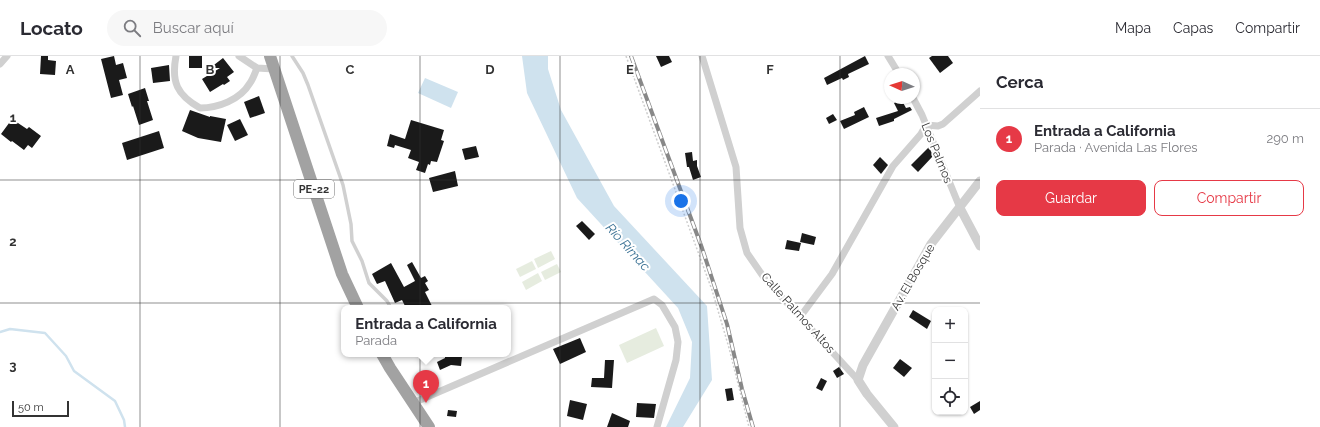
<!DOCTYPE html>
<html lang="es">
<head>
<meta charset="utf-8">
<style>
	body { margin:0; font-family:Raleway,sans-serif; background:#f7f7f7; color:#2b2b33 }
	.controls { position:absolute; right:12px; bottom:12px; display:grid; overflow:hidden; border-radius:8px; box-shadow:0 1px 3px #0004 }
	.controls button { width:36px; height:36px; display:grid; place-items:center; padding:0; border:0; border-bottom:1px solid #e1e1e2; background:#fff; color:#2b2b33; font:20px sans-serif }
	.compass { position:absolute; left:884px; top:12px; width:36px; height:36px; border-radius:50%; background:#fff; box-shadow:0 1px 3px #0004; rotate:273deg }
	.scale { position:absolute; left:12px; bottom:10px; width:57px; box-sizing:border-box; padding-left:4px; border:2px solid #333; border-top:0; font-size:11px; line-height:14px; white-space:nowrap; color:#333; -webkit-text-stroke:3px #fff; paint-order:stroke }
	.you { position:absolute; left:681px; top:145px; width:14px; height:14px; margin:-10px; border:3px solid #fff; border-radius:50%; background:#1a73e8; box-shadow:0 0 0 6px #1a73e833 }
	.badge { display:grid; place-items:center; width:26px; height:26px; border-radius:50%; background:#e63946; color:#fff; font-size:13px; font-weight:700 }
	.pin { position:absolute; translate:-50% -33px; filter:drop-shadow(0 1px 2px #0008) }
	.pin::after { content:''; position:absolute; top:21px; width:14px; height:12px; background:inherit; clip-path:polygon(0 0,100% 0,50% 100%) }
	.popup { position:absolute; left:341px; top:249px; width:170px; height:52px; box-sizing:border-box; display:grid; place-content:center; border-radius:8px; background:#fff; filter:drop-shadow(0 1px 3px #0005); font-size:13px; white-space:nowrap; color:#7c7c81 }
	.popup b { font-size:15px; color:#2b2b33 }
	.popup::after { content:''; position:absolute; left:50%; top:100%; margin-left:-8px; border:8px solid transparent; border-top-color:#fff }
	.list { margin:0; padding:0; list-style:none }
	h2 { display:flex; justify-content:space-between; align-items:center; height:52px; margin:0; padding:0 16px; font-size:17px }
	h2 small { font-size:13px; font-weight:400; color:#7c7c81 }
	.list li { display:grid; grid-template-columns:26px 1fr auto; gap:12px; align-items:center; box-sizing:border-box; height:60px; padding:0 16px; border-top:1px solid #e1e1e2 }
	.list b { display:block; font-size:15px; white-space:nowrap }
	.list p { margin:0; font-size:13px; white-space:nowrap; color:#7c7c81 }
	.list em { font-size:13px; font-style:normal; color:#7c7c81 }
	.actions { display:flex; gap:8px; padding:12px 16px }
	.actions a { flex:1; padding:9px 0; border:1px solid #e63946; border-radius:8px; text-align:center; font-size:14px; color:#e63946 }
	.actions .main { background:#e63946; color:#fff }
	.icon { flex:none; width:22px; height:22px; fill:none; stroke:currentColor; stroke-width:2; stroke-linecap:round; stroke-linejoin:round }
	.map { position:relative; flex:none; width:980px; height:371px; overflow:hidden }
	header { display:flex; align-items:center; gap:24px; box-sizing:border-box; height:56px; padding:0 20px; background:#fff; border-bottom:1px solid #e1e1e2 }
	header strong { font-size:19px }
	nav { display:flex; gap:22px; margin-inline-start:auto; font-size:14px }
	.search { width:280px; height:36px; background:#f7f7f7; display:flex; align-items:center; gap:10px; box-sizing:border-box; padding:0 14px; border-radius:22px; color:#7c7c81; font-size:15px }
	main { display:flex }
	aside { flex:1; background:#fff }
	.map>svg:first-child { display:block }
	.green { fill:#e6ecdf }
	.water { fill:#cfe2ee }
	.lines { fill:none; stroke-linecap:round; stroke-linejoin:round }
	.stream { stroke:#cfe2ee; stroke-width:2.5 }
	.building { fill:#1a1a1a }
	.path { stroke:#cdcdcd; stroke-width:1.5; stroke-dasharray:2 2; stroke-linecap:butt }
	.service { stroke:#d0d0d0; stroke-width:3.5 }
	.minor { stroke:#d0d0d0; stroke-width:7 }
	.tertiary { stroke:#d0d0d0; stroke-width:9 }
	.trunk { stroke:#a2a2a2; stroke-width:12 }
	.rail-casing { stroke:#888; stroke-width:4 }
	.rail { stroke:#fff; stroke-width:2.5; stroke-dasharray:8; stroke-linecap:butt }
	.grid { fill:none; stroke:#333; stroke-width:1; stroke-opacity:0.55 }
	.labels { text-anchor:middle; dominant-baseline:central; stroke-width:4; stroke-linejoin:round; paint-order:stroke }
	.shield { fill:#fff; stroke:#707070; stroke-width:1 }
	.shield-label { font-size:11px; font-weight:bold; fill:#333 }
	.street-label { font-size:12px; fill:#333; stroke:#fff }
	.water-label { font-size:13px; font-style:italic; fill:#3f7597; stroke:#fff }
	.grid-label { font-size:13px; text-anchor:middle; font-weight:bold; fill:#333; stroke:#fff; stroke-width:4; stroke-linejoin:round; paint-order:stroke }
</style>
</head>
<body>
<header>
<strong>Locato</strong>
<div class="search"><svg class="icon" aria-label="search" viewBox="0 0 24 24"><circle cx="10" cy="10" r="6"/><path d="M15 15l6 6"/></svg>Buscar aquí</div>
<nav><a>Mapa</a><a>Capas</a><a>Compartir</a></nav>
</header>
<main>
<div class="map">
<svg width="980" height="371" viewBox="0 0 980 371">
	<rect width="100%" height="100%" fill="#fff"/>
	<g class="green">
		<polygon points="551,195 555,203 538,212 534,203"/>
		<polygon points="532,205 536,213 520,221 516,213"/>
		<polygon points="557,208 561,216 545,224 541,216"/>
		<polygon points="538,217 542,225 526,234 522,226"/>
		<polygon points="656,272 664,290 627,307 619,289"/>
	</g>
	<g class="water">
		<polygon points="522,0 548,0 548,13 561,54 614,150 707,250 712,324 683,371 666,371 690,322 692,286 678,252 577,142 527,37"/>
		<polygon points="425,22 458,36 451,52 418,37"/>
	</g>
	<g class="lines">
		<polyline class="stream" points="0,276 10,273 45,277 66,300 74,315 115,345 124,364 125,371"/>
	</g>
	<g class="building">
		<polygon points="41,0 48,0 48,4 56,5 55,19 40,18"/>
		<polygon points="114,0 116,9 123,7 127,22 119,24 123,39 111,42 101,3"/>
		<rect x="189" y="0" width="13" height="12"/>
		<polygon points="656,0 669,0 672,6 661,11"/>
		<polygon points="865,0 869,8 848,18 849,21 843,24 842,22 827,29 824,22"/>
		<polygon points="932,0 948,0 953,7 940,17 929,2"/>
		<polygon points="223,2 234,16 227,21 230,25 224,29 223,28 210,36 202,23 220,12 210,12"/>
		<polygon points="169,9 170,25 153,27 151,12"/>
		<polygon points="145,32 149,45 147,45 153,64 139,69 133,50 132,51 128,38"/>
		<polygon points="259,40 265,57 250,62 244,46"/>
		<polygon points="901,43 906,52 910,51 912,54 894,63 894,65 879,70 876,62 898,55 894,47"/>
		<polygon points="864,51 869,61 844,73 840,65 855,59 854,56"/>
		<polygon points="190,54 210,61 210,60 226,63 221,86 198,82 182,75"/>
		<polygon points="833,58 837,64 829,68 826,62"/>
		<polygon points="12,63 27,73 29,71 41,80 32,92 28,89 24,94 12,85 11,86 1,78"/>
		<polygon points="240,63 248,79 235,85 227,69"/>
		<polygon points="411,64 444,74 441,84 444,85 437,106 431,105 430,109 428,108 425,117 416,114 419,106 408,102 411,94 395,89 394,92 387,90 390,78 405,83"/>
		<polygon points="159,75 164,92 127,104 122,87"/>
		<polygon points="476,90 479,101 465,104 462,93"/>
		<polygon points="929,91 933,100 918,116 911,109"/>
		<polygon points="692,96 693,105 697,104 697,110 701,121 693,124 689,111 687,111 685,97"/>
		<polygon points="880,101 888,109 881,118 873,109"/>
		<polygon points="455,115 458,130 433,136 429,122"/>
		<polygon points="582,165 595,178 589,184 576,170"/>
		<polygon points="802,177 816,181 814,189 800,186"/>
		<polygon points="787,184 801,187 799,195 785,193"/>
		<polygon points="412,206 421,222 425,220 428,225 425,227 429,234 425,236 433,252 406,252 402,244 395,247 385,225 377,228 372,218 391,207 404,231 415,225 407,209"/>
		<polygon points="913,254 931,265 927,273 909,261"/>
		<polygon points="580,282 586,296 560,308 553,293"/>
		<polygon points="445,300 462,301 461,310 451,309 440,314 437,306 445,302"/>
		<polygon points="900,303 912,312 904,321 893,312"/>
		<polygon points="605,304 614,304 612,332 591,331 592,322 604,322"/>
		<polygon points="839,311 844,318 837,322 833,315"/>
		<polygon points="821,322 827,325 822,335 816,332"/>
		<polygon points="732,332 734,344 727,345 725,333"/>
		<polygon points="570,344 587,348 583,364 567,360"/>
		<polygon points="980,345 980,354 974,358 970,351"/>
		<polygon points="637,347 656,348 654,362 636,361"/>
		<polygon points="448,354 457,355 456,361 447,360"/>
		<polygon points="612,357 630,365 628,371 607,371"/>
	</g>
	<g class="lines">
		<polyline class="path" points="626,0 712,234 729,292 749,371"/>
		<polyline class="service" points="292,0 303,17 308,29 343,129 351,168 352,185 362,205 369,227 387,245 391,252"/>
		<g class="minor">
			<path d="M176 0C171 26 177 39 200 52 218 52 240 44 250 27 253 23 255 17 257 12"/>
			<polyline points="239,0 257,12 274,13"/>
			<polyline points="702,0 736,111 740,172 747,197 765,223 858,324"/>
			<polyline points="888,0 899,18"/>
			<polyline points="0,8 7,0"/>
			<polyline points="913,42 922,59 960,152"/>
			<polyline points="800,261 832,218 893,110 921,78 926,69 938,70 943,68 980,35"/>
			<polyline points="413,347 654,243 662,249 675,271 678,286 676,304 657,371"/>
		</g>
		<g class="tertiary">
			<polyline points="960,152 980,190"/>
			<polyline points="894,371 867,338 858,324 863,309 931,188 980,125"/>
		</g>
		<g class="trunk">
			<polyline points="270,0 342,218 358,252"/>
			<polyline points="382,298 390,312 429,371"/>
		</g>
		<defs>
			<polyline id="rail" points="631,0 702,192 727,268 742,333 753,371"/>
		</defs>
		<use href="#rail" class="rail-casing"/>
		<use href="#rail" class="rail"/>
	</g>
	<path class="grid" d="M140 0V371M280 0V371M420 0V371M560 0V371M700 0V371M840 0V371M0 124H980M0 247H980"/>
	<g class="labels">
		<rect class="shield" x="294" y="124" width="40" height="18" rx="3"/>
		<g class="shield-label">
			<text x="314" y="133">PE-22</text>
		</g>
		<g class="street-label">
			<text transform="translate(937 97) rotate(68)">Los Palmos</text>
			<text transform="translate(913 221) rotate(-60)">Av. El Bosque</text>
			<text transform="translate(798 257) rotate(48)">Calle Palmos Altos</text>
		</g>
		<g class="water-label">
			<text transform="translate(628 191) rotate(48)">Río Rímac</text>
		</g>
	</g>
	<g class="grid-label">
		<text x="70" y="18">A</text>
		<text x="210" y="18">B</text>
		<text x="350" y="18">C</text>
		<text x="490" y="18">D</text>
		<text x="630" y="18">E</text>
		<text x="770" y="18">F</text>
		<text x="13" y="66">1</text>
		<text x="13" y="190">2</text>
		<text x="13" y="314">3</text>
	</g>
</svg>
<div class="controls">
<button>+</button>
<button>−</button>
<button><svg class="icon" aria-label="locate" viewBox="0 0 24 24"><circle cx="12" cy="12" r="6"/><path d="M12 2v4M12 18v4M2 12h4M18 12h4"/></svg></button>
</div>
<svg class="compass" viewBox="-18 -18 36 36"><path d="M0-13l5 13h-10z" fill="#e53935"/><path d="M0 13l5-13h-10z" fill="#7c7c81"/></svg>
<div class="scale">50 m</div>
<div class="you"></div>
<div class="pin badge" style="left:426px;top:347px">1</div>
<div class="popup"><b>Entrada a California</b>Parada</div>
</div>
<aside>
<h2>Cerca<small></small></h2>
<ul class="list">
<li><span class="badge">1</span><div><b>Entrada a California</b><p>Parada · Avenida Las Flores</p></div><em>290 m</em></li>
</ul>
<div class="actions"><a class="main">Guardar</a><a>Compartir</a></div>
</aside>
</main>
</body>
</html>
